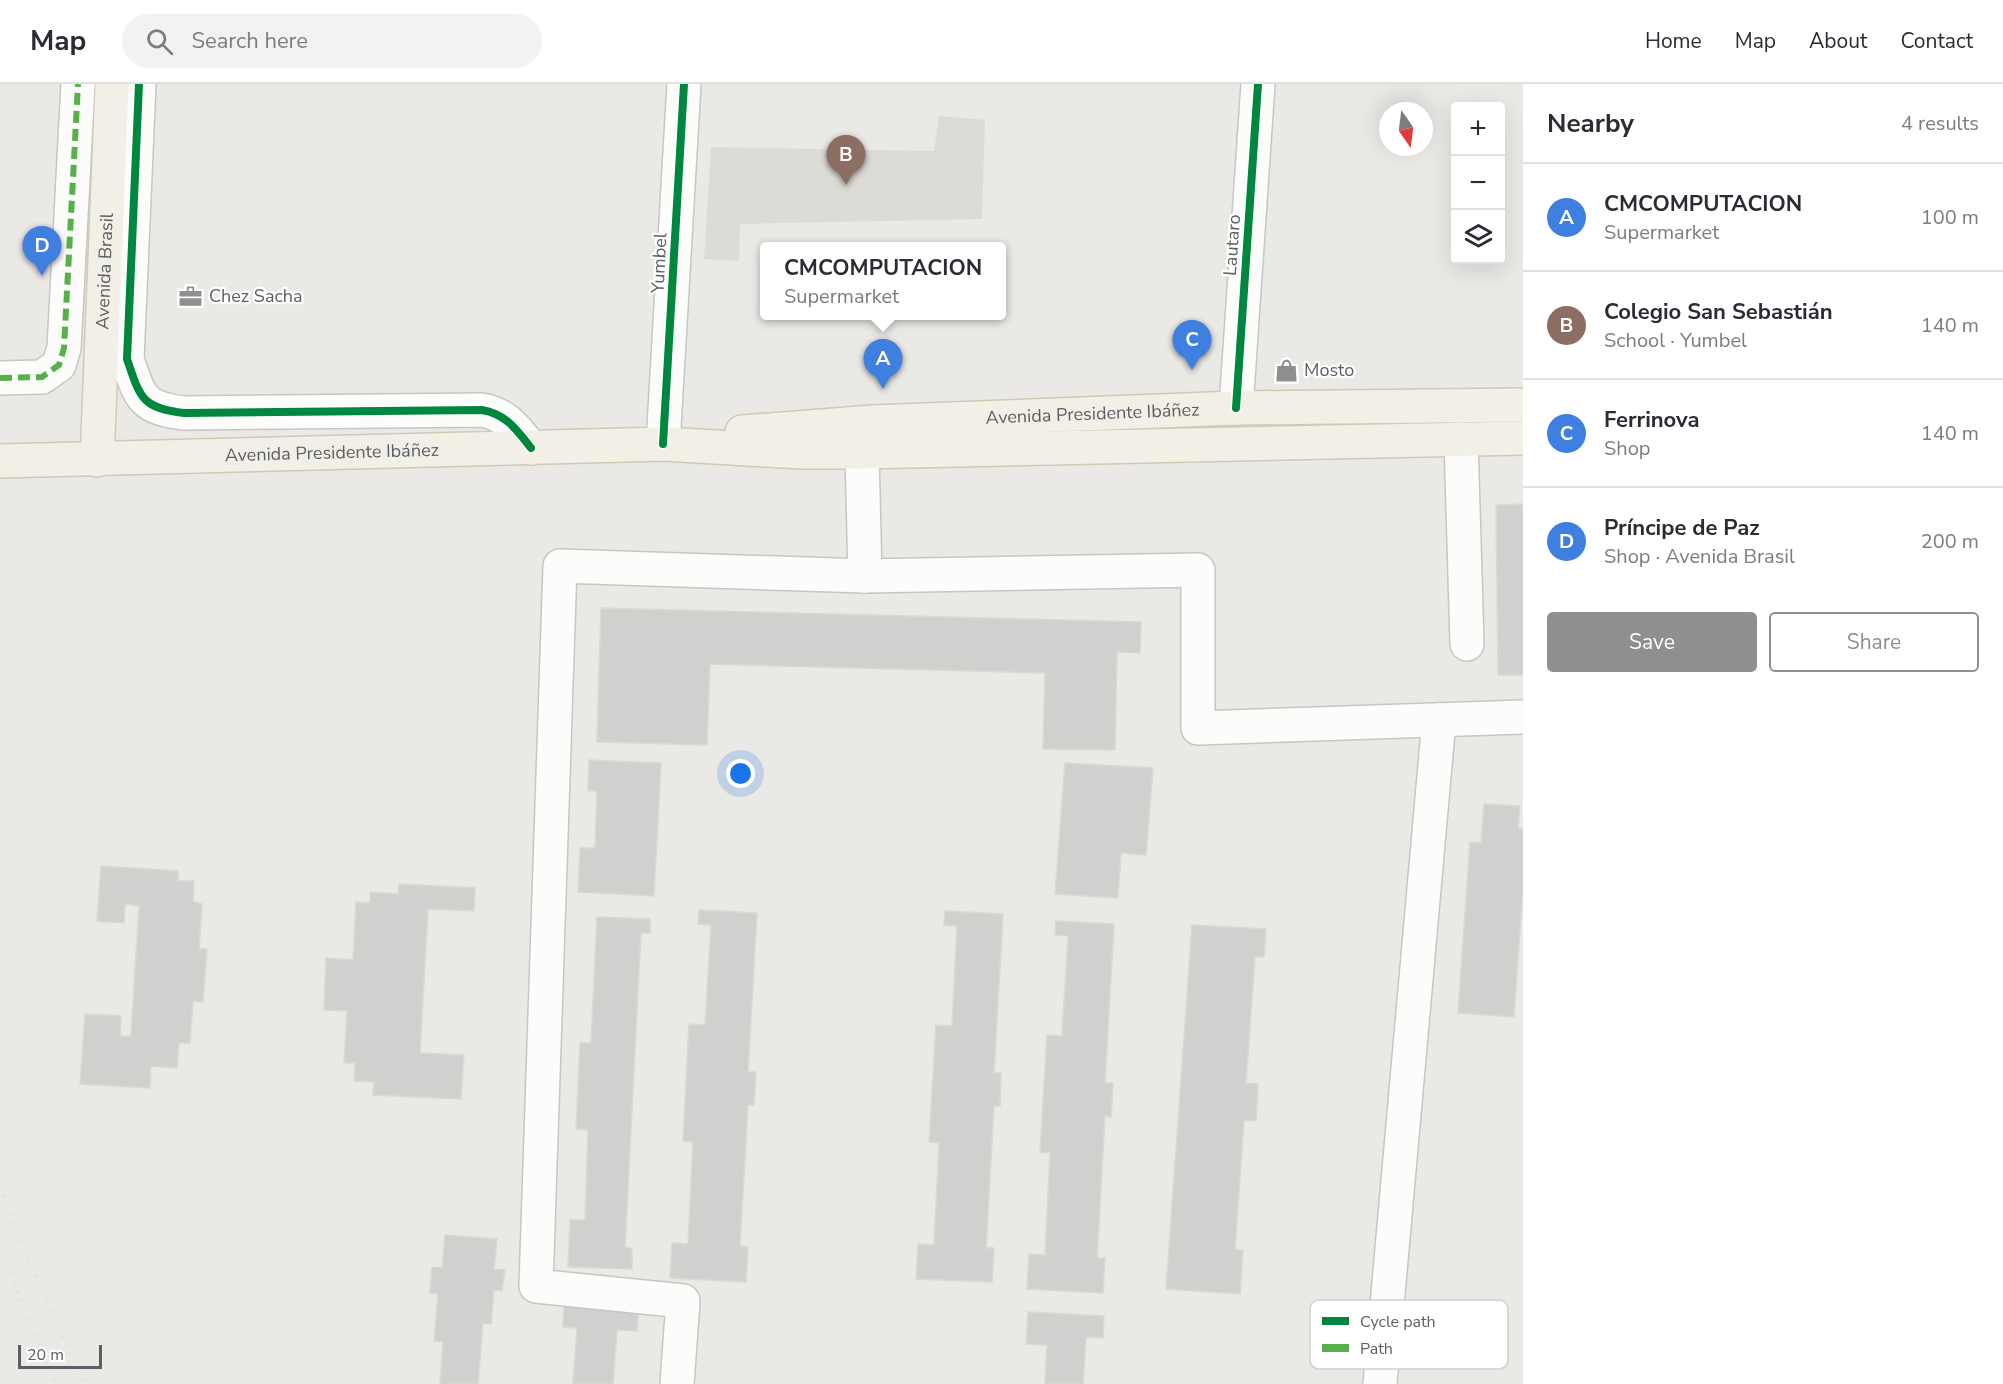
<!DOCTYPE html>
<html lang="en">
<head>
<meta charset="utf-8">
<style>
	body { margin:0; font-family:"Nunito Sans",sans-serif; background:#f2f2f3; color:#2b2b33 }
	.controls { position:absolute; right:18px; top:18px; display:grid; overflow:hidden; border-radius:6px; box-shadow:0 6px 24px #0002 }
	.controls button { width:54px; height:54px; display:grid; place-items:center; padding:0; border:0; border-bottom:2px solid #e1e1e2; background:#fff; color:#2b2b33; font:30px sans-serif }
	.compass { position:absolute; left:1379px; top:18px; width:54px; height:54px; border-radius:50%; background:#fff; box-shadow:0 6px 24px #0002; rotate:166deg }
	.scale { position:absolute; left:18px; bottom:15px; width:84px; box-sizing:border-box; padding-left:6px; border:3px solid #5b5e62; border-top:0; font-size:16px; line-height:21px; white-space:nowrap; color:#5b5e62; -webkit-text-stroke:4px #fff; paint-order:stroke }
	.you { position:absolute; left:741px; top:690px; width:21px; height:21px; margin:-15px; border:4px solid #fff; border-radius:50%; background:#1a73e8; box-shadow:0 0 0 9px #1a73e833 }
	.badge { display:grid; place-items:center; width:39px; height:39px; border-radius:50%; background:#8d8f90; color:#fff; font-size:20px; font-weight:700 }
	.pin { position:absolute; translate:-50% -50px; filter:drop-shadow(0 2px 3px #0008) }
	.pin::after { content:''; position:absolute; top:32px; width:21px; height:18px; background:inherit; clip-path:polygon(0 0,100% 0,50% 100%) }
	.popup { position:absolute; left:760px; top:158px; width:246px; height:78px; box-sizing:border-box; display:grid; place-content:center; border-radius:6px; background:#fff; filter:drop-shadow(0 2px 4px #0005); font-size:20px; white-space:nowrap; color:#7c7c81 }
	.popup b { font-size:22px; color:#2b2b33 }
	.popup::after { content:''; position:absolute; left:50%; top:100%; margin-left:-12px; border:12px solid transparent; border-top-color:#fff }
	.list { margin:0; padding:0; list-style:none }
	h2 { display:flex; justify-content:space-between; align-items:center; height:78px; margin:0; padding:0 24px; font-size:26px }
	h2 small { font-size:20px; font-weight:400; color:#7c7c81 }
	.list li { display:grid; grid-template-columns:39px 1fr auto; gap:18px; align-items:center; box-sizing:border-box; height:108px; padding:0 24px; border-top:2px solid #e1e1e2 }
	.list b { display:block; font-size:22px; white-space:nowrap }
	.list p { margin:0; font-size:20px; white-space:nowrap; color:#7c7c81 }
	.list em { font-size:20px; font-style:normal; color:#7c7c81 }
	.actions { display:flex; gap:12px; padding:18px 24px }
	.actions a { flex:1; padding:14px 0; border:2px solid #8d8f90; border-radius:6px; text-align:center; font-size:21px; color:#8d8f90 }
	.actions .main { background:#8d8f90; color:#fff }
	.icon { flex:none; width:33px; height:33px; fill:none; stroke:currentColor; stroke-width:2; stroke-linecap:round; stroke-linejoin:round }
	.map { position:relative; flex:none; width:1523px; height:1300px; overflow:hidden }
	header { display:flex; align-items:center; gap:36px; box-sizing:border-box; height:84px; padding:0 30px; background:#fff; border-bottom:2px solid #e1e1e2 }
	header strong { font-size:28px }
	nav { display:flex; gap:33px; margin-inline-start:auto; font-size:21px }
	.search { width:420px; height:54px; background:#f2f2f3; display:flex; align-items:center; gap:15px; box-sizing:border-box; padding:0 21px; border-radius:33px; color:#7c7c81; font-size:22px }
	main { display:flex }
	aside { flex:1; background:#fff }
	.map>svg:first-child { display:block }
	.education { fill:#dddbd5 }
	.building { fill:#d1d0ce; stroke:#dad8d4; stroke-width:1.5 }
	.lines { fill:none; stroke-linecap:round; stroke-linejoin:round }
	.minor-casing { stroke:#c6c6c6; stroke-width:36 }
	.major-casing { stroke:#d1c9b4; stroke-width:36 }
	.minor { stroke:#fcfcfb; stroke-width:33 }
	.major { stroke:#f2efe7; stroke-width:33 }
	.rail { stroke:#e2e1e1; stroke-width:4.5; stroke-dasharray:1.5 8; stroke-linecap:butt }
	.quiet { stroke:#58b04a; stroke-width:6; stroke-dasharray:12 6; stroke-linecap:butt }
	.cycleway-casing { stroke:#fff; stroke-width:11 }
	.cycleway { stroke:#00873e; stroke-width:8 }
	.labels { text-anchor:middle; dominant-baseline:central; stroke-width:4.5; stroke-linejoin:round; paint-order:stroke }
	.street-label { font-size:18px; fill:#5b5e62; stroke:#fff }
	.poi-label { font-size:18px; fill:#5b5e62; stroke:#fff; text-anchor:start }
	.key { fill:#fff; stroke:#cecfd0; stroke-width:1.5 }
	.key-label { font-size:16px; fill:#5b5e62 }
</style>
</head>
<body>
<header>
<strong>Map</strong>
<div class="search"><svg class="icon" aria-label="search" viewBox="0 0 24 24"><circle cx="10" cy="10" r="6"/><path d="M15 15l6 6"/></svg>Search here</div>
<nav><a>Home</a><a>Map</a><a>About</a><a>Contact</a></nav>
</header>
<main>
<div class="map">
<svg width="1523" height="1300" viewBox="0 0 1523 1300">
	<rect width="100%" height="100%" fill="#eae9e5"/>
	<polygon class="education" points="939,32 985,36 982,135 740,140 739,177 704,175 711,63 934,67"/>
	<g class="building">
		<polygon points="1523,420 1523,591 1498,591 1496,421"/>
		<polygon points="601,524 1141,538 1140,569 1117,568 1115,666 1043,665 1045,589 710,580 707,661 597,658"/>
		<polygon points="589,676 661,679 654,812 578,808 580,764 595,764 597,707 588,707"/>
		<polygon points="1065,679 1153,684 1146,771 1121,769 1118,814 1055,810"/>
		<polygon points="1484,720 1520,722 1518,744 1523,745 1523,803 1514,933 1458,929 1470,758 1481,759"/>
		<polygon points="101,782 178,787 178,797 194,797 193,817 202,820 199,865 207,865 203,918 193,917 190,959 179,959 177,984 151,982 150,1004 80,1000 85,930 121,932 120,952 131,952 139,822 125,820 124,839 97,837"/>
		<polygon points="399,800 475,804 474,827 428,825 420,969 464,971 461,1015 373,1011 374,998 354,997 355,979 344,979 347,927 324,926 326,874 353,876 356,818 370,819 370,808 398,810"/>
		<polygon points="699,826 757,829 748,988 756,988 754,1021 748,1021 740,1162 748,1163 746,1198 670,1194 672,1159 688,1160 693,1058 683,1057 689,940 705,941 711,841 698,840"/>
		<polygon points="945,827 1003,830 994,989 1001,989 1000,1022 994,1022 986,1164 994,1164 992,1198 916,1195 918,1160 934,1161 939,1059 929,1058 936,941 952,942 957,842 944,841"/>
		<polygon points="597,833 650,835 650,849 641,849 625,1163 632,1165 632,1185 568,1183 570,1136 585,1136 588,1046 576,1045 580,959 591,959"/>
		<polygon points="1056,837 1114,840 1105,999 1113,999 1111,1033 1105,1032 1097,1174 1105,1174 1103,1209 1027,1205 1029,1170 1045,1171 1050,1069 1040,1068 1047,951 1062,952 1068,852 1055,851"/>
		<polygon points="1192,841 1266,845 1264,873 1255,873 1246,999 1258,1000 1256,1037 1244,1036 1235,1166 1243,1166 1240,1210 1166,1205"/>
		<polygon points="445,1151 497,1155 494,1185 505,1186 502,1207 494,1206 491,1240 483,1239 478,1300 440,1300 443,1258 434,1257 438,1210 430,1209 432,1183 442,1184"/>
		<polygon points="564,1219 639,1224 637,1247 617,1246 613,1300 573,1300 577,1244 563,1243"/>
		<polygon points="1028,1228 1104,1232 1103,1254 1086,1253 1083,1300 1045,1300 1047,1261 1026,1260"/>
	</g>
	<g class="lines">
		<defs>
			<g id="minor">
				<path d="M139 0 127 275C140 313 141 324 184 329L482 326C506 330 517 346 531 364"/>
				<polyline points="0,294 42,293 59,281 64,264 78,0"/>
				<polyline points="1236,324 1258,0"/>
				<polyline points="1461,355 1467,560"/>
				<polyline points="663,360 684,0"/>
				<polyline points="862,368 865,492 1198,486 1198,644 1523,633"/>
				<polyline points="677,1300 683,1217 536,1202 560,482 865,492"/>
				<polyline points="1380,1300 1439,636"/>
			</g>
			<g id="major">
				<path id="s1" d="M742 348 873 338 1236 324 1523 321"/>
				<path id="s2" d="M97 376 112 0"/>
				<path id="s3" d="M0 377 663 360 801 368H862L1523 354"/>
			</g>
		</defs>
		<use href="#minor" class="minor-casing"/>
		<use href="#major" class="major-casing"/>
		<use href="#minor" class="minor"/>
		<use href="#major" class="major"/>
		<g class="rail">
			<polyline points="0,1103 33,1186 84,1300"/>
			<polyline points="0,1163 56,1300"/>
		</g>
		<polyline class="quiet" points="0,294 42,293 59,281 64,264 78,0"/>
		<defs>
			<g id="cycleway">
				<path d="M139 0 127 275C140 313 141 324 184 329L482 326C506 330 517 346 531 364"/>
				<polyline points="1236,324 1258,0"/>
				<polyline points="663,360 684,0"/>
			</g>
		</defs>
		<use href="#cycleway" class="cycleway-casing"/>
		<use href="#cycleway" class="cycleway"/>
	</g>
	<defs>
		<symbol id="office-bare" viewBox="-9 -9 18 18"><path d="M-6-3h4V-5.5h4V-3h4V5H-6ZM-1-4.5V-3h2v-1.5ZM-6 0V1H6V0Z" fill="#8d8f90" stroke="#fff" stroke-width="2.5" paint-order="stroke"/></symbol>
		<symbol id="shop-bare" viewBox="-9 -9 18 18"><path d="M-5-2.5h2.3a2.7 3.5 0 0 1 5.4 0H5L5.5 6h-11ZM-1.5-2.5h3a1.5 2.3 0 0 0-3 0Z" fill="#8d8f90" stroke="#fff" stroke-width="2.5" paint-order="stroke"/></symbol>
	</defs>
	<g fill-rule="evenodd">
		<use href="#office-bare" x="174" y="196" width="33" height="33"/>
		<use href="#shop-bare" x="1270" y="270" width="33" height="33"/>
	</g>
	<g class="labels">
		<g class="street-label">
			<text transform="translate(1232 161) rotate(-86)">Lautaro</text>
			<text transform="translate(659 179) rotate(-87)">Yumbel</text>
			<text stroke="none"><textPath href="#s2" startOffset="189">Avenida Brasil</textPath></text>
			<text stroke="none"><textPath href="#s1" startOffset="351">Avenida Presidente Ibáñez</textPath></text>
			<text stroke="none"><textPath href="#s3" startOffset="332">Avenida Presidente Ibáñez</textPath></text>
		</g>
		<g class="poi-label">
			<text x="209" y="212">Chez Sacha</text>
			<text x="1304" y="286">Mosto</text>
		</g>
	</g>
	<rect x="1310" y="1216" width="198" height="69" rx="9" class="key"/>
	<rect x="1322" y="1233" width="27" height="8" fill="#00873e"/>
	<rect x="1322" y="1260" width="27" height="8" fill="#58b04a"/>
	<g class="key-label">
		<text x="1360" y="1243">Cycle path</text>
		<text x="1360" y="1270">Path</text>
	</g>
</svg>
<div class="controls">
<button>+</button>
<button>−</button>
<button><svg class="icon" aria-label="layers" viewBox="0 0 24 24"><path d="M12 4l9 5-9 5-9-5zM3 14l9 5 9-5"/></svg></button>
</div>
<svg class="compass" viewBox="-18 -18 36 36"><path d="M0-13l5 13h-10z" fill="#e53935"/><path d="M0 13l5-13h-10z" fill="#7c7c81"/></svg>
<div class="scale">20 m</div>
<div class="you"></div>
<div class="pin badge" style="left:883px;top:305px;background:#3f7fe0">A</div>
<div class="popup"><b>CMCOMPUTACION</b>Supermarket</div>
<div class="pin badge" style="left:846px;top:101px;background:#8d6e63">B</div>
<div class="pin badge" style="left:1192px;top:286px;background:#3f7fe0">C</div>
<div class="pin badge" style="left:42px;top:192px;background:#3f7fe0">D</div>
</div>
<aside>
<h2>Nearby<small>4 results</small></h2>
<ul class="list">
<li><span class="badge" style="background:#3f7fe0">A</span><div><b>CMCOMPUTACION</b><p>Supermarket</p></div><em>100 m</em></li>
<li><span class="badge" style="background:#8d6e63">B</span><div><b>Colegio San Sebastián</b><p>School · Yumbel</p></div><em>140 m</em></li>
<li><span class="badge" style="background:#3f7fe0">C</span><div><b>Ferrinova</b><p>Shop</p></div><em>140 m</em></li>
<li><span class="badge" style="background:#3f7fe0">D</span><div><b>Príncipe de Paz</b><p>Shop · Avenida Brasil</p></div><em>200 m</em></li>
</ul>
<div class="actions"><a class="main">Save</a><a>Share</a></div>
</aside>
</main>
</body>
</html>
